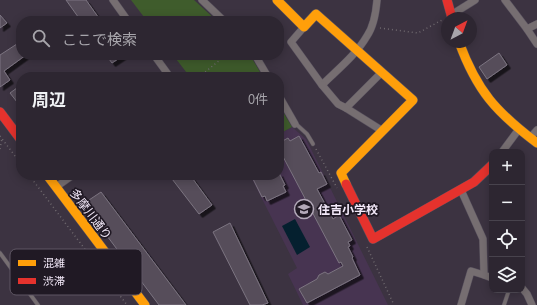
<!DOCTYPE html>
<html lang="ja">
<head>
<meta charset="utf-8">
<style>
	body { margin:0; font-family:"PT Sans","Noto Sans JP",sans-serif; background:#352e39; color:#f1f3f6 }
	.controls { position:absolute; right:12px; bottom:12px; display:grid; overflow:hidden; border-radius:8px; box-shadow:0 2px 10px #0003 }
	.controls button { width:36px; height:36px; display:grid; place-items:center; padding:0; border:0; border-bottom:1px solid #48434d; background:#2d2631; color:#f1f3f6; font:20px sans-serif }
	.compass { position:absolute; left:441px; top:12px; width:36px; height:36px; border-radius:50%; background:#2d2631; box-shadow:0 2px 10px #0003; rotate:41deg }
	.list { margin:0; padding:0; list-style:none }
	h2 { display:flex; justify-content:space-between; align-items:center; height:52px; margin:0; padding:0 16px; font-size:17px }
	h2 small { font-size:13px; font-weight:400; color:#a7a5ab }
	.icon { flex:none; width:22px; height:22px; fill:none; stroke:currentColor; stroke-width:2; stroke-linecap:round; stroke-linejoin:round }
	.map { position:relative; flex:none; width:537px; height:305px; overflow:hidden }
	.search { position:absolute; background:#2d2631; box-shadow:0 2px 10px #0003; left:16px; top:16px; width:268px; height:44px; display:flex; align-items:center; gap:10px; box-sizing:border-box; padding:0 14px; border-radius:16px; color:#a7a5ab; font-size:15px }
	.panel { position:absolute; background:#2d2631; box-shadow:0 2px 10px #0003; left:16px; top:72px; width:268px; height:108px; border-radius:16px }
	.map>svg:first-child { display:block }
	.built { fill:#473451 }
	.green { fill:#3f5c2c }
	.water { fill:#05202f }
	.building { fill:#564e5a; stroke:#7c7481; filter:url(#shadow) }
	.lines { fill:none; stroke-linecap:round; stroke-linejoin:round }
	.lane-casing { stroke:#58515e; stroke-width:4.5 }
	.street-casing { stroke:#58515e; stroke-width:8 }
	.slow-casing { stroke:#58515e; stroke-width:10 }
	.jam-casing { stroke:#58515e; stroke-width:10 }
	.path { stroke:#706a6f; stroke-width:1.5; stroke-dasharray:1 3; stroke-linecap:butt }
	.lane { stroke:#766e71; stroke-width:3.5 }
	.street { stroke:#766e71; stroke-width:7 }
	.slow { stroke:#ff9f0a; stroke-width:9 }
	.jam { stroke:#e5322d; stroke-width:9 }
	.labels { text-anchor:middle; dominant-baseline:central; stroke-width:3.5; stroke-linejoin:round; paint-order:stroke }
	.poi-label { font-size:12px; font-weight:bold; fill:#f3e9f9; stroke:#201924; text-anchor:start }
	.street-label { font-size:12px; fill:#f3e9f9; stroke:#201924 }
	.key { fill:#201924; stroke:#5f5764; stroke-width:1 }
	.key-label { font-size:11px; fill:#f3e9f9 }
</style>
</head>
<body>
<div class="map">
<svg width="537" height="305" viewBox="0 0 537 305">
	<defs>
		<filter id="shadow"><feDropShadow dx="3.5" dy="3.5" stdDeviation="0" flood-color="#0009"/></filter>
	</defs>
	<rect width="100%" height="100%" fill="#3c3341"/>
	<polygon class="built" points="292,127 306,139 388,305 303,305 288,274 297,268 250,175 279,175 279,134"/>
	<g class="green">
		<polygon points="131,0 194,0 217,21 147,21"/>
		<polygon points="173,55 250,55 263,77 190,77"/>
		<polygon points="279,105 292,127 279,134"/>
	</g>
	<polygon class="water" points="295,219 310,247 297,255 282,226"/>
	<g class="building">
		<polygon points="66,0 86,0 101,21 81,21"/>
		<polygon points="0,15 7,23 0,28"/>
		<polygon points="20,42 21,55 26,55 4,71 10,80 0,87 0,55"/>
		<polygon points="499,53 507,65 487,79 479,67"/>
		<polygon points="106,55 124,55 112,63"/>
		<polygon points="21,85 21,107 10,93"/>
		<polygon points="299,136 319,173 321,172 327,184 317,189 333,219 339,215 352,240 348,242 350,246 348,247 353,257 352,258 360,275 307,303 299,289 317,279 319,275 325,272 328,274 343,266 341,262 339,263 279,149 279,143 288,138 290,141"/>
		<polygon points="279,173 285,185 283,186 286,192 267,201 265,196 262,197 251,175 279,175"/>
		<polygon points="169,175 190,175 212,205 199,214"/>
		<polygon points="101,192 186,305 159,305 83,204"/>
		<polygon points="230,223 268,303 262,305 250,305 213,232"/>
	</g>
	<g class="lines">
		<defs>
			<g id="lane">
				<polyline points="296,124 307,134 313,144"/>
				<polyline points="0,253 38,305"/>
				<polyline points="504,305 509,290"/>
			</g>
			<g id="street">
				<polyline points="113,0 128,21"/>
				<polyline points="202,0 224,21"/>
				<polyline points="505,0 527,29 537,44"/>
				<polyline points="451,15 475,0"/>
				<path d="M304 27 291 42 322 85C337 70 356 55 367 36 374 26 376 12 377 0"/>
				<polyline points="527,29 537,24"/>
				<polyline points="154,55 170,77"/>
				<polyline points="255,55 268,77"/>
				<polyline points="381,73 346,108 381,130"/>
				<polyline points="322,85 338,104 346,108"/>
				<polyline points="279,96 295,124"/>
				<polyline points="530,138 537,130"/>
				<polyline points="502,152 519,129"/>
				<polyline points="56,187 73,175"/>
				<polyline points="461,190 483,239 484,275 492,278"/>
				<polyline points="522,288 527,294 532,305"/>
				<polyline points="461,305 471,271 484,275"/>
			</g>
			<g id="slow">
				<polyline points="277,0 304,27 316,14 413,100 341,173 346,184"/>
				<path d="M459 42C477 91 496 112 537 143"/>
				<polyline points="47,175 145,305"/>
			</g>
			<g id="jam">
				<polyline points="447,0 452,18"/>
				<polyline points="0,112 21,140"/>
				<polyline points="346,184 373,239 474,182 492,165"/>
			</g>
		</defs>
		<use href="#lane" class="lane-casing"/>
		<use href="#street" class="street-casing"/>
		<use href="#slow" class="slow-casing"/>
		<use href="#jam" class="jam-casing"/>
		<g class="path">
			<polyline points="380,28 418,33 442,20"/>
			<polyline points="199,77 226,55"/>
			<polyline points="0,136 21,164"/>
			<polyline points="0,149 2,138"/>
			<polyline points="316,149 337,188"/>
			<polyline points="29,175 127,305"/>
			<polyline points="367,247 394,305"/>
		</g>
		<use href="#lane" class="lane"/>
		<use href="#street" class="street"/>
		<use href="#slow" class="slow"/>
		<use href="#jam" class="jam"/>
	</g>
	<defs>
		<symbol id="school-ring" viewBox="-11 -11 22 22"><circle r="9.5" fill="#201924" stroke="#b3a9b9" stroke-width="1.5"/><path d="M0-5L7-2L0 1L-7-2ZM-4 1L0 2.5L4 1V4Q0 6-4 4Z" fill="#b3a9b9"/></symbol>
	</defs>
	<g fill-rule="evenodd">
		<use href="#school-ring" x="293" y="198" width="22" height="22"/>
	</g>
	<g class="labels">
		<g class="poi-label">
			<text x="318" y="209">住吉小学校</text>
		</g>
		<g class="street-label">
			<text transform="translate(91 214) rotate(53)">多摩川通り</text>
		</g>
	</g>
	<rect x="10" y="249" width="132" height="46" rx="6" class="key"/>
	<rect x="18" y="260" width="18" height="6" fill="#ff9f0a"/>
	<rect x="18" y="278" width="18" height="6" fill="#e5322d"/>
	<g class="key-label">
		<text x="43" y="267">混雑</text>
		<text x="43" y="285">渋滞</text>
	</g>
</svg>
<div class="controls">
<button>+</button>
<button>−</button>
<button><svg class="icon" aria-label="locate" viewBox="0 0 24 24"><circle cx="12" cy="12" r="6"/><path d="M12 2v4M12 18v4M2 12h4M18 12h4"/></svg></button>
<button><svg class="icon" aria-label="layers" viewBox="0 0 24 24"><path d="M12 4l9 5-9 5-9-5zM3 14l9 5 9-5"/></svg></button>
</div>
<svg class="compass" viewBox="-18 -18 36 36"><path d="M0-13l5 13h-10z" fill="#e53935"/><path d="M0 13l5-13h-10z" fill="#a7a5ab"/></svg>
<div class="search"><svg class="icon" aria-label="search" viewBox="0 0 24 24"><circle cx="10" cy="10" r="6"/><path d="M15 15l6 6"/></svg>ここで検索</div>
<section class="panel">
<h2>周辺<small>0件</small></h2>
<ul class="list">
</ul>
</section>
</div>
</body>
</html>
